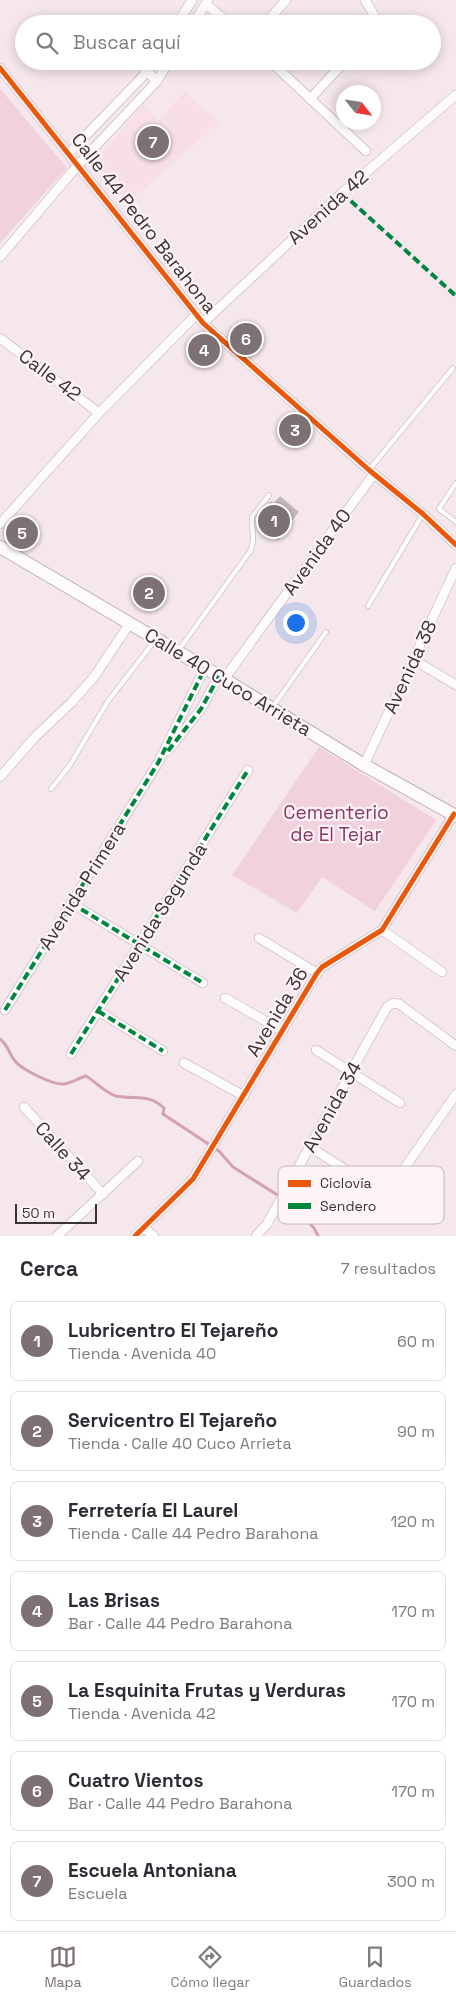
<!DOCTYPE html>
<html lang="es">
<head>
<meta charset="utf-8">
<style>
	body { margin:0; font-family:"Space Grotesk",sans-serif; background:#f7f7f7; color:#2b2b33 }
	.compass { position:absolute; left:336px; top:85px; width:45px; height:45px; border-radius:50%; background:#fff; box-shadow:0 2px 12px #0003; rotate:120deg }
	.scale { position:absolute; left:15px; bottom:12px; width:82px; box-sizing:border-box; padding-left:5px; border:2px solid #3c3236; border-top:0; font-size:14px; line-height:18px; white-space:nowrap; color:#3c3236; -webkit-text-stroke:4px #fef3f7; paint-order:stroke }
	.you { position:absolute; left:295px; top:622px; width:18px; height:18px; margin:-12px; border:4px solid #fff; border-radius:50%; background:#1a73e8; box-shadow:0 0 0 8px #1a73e833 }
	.badge { display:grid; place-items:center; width:32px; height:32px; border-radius:50%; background:#7d7176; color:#fff; font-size:16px; font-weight:700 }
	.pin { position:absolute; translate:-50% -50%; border:2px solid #fff; box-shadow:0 1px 5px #0006 }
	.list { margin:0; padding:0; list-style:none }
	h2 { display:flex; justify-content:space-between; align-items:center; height:65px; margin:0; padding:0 20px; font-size:21px }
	h2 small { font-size:16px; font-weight:400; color:#7c7c81 }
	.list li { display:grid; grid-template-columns:32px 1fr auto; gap:15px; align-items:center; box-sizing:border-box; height:80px; margin:0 10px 10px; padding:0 10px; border:1px solid #e1e1e2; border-radius:8px }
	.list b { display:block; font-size:19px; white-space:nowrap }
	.list p { margin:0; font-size:16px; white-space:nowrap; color:#7c7c81 }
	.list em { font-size:16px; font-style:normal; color:#7c7c81 }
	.icon { flex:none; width:28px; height:28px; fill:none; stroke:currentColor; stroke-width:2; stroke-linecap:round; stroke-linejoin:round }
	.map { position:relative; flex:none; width:456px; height:1236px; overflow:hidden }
	.search { position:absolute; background:#fff; box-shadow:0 2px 12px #0003; left:15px; right:15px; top:15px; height:55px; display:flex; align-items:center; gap:12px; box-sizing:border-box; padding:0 18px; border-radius:28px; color:#7c7c81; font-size:19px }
	.sheet { height:695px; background:#fff }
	nav { display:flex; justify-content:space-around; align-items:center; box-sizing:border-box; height:70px; border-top:1px solid #e1e1e2; background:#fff; font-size:14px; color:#7c7c81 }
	nav a { display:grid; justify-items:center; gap:2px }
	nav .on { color:#7d7176 }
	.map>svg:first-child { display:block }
	.built { fill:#f7dee7 }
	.green { fill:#f1d1de }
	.shadow { fill:#0003 }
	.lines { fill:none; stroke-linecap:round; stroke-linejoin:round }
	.stream { stroke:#d3a1b7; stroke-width:3 }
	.building { fill:#c8c7c8; stroke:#b2b1b2 }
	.lane-casing { stroke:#bbafb4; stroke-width:5.5 }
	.street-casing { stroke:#bbafb4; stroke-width:10 }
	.secondary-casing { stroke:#bbafb4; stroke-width:14 }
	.lane { stroke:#fefbfc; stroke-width:4.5 }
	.street { stroke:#fefbfc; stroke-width:9 }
	.secondary { stroke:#fefbfc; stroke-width:12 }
	.quiet { stroke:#00873e; stroke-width:4; stroke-dasharray:8 4; stroke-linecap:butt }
	.cycleway-casing { stroke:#fef3f7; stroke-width:8 }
	.cycleway { stroke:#e8590c; stroke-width:5 }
	.labels { text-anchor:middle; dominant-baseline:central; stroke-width:4.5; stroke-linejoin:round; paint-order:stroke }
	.street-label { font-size:19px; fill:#3c3236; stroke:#fef3f7 }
	.park-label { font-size:19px; fill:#86375e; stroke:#fef3f7 }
	.key { fill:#fef3f7; stroke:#c4b9bd; stroke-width:1 }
	.key-label { font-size:14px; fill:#3c3236 }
</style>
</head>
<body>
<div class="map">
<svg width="456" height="1236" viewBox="0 0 456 1236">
	<rect width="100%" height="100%" fill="#f5e7ec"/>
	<polygon class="built" points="184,92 219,122 128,203 94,162 144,105 158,122"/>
	<g class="green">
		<polygon points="0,89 67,168 0,243"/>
		<polygon points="319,747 436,820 375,911 322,877 297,913 232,875"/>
	</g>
	<polygon class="shadow" points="280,496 299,512 278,538 258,522"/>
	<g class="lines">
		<path class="stream" d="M0 1039C8 1045 9 1054 15 1061 22 1070 53 1085 64 1084 71 1083 79 1078 86 1076 96 1082 105 1093 116 1096 135 1100 148 1093 164 1108L163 1114 219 1151 233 1167 295 1206 314 1228 318 1236"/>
	</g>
	<polygon class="building" points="271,502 292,520 278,540 256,522"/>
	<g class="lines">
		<defs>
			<g id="lane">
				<polyline points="369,470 453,368"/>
				<polyline points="456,483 439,509 456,522"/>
				<polyline points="368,606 423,514"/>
				<polyline points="178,651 251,550 253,541 252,517 269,495"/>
				<polyline points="272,708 326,632"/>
				<polyline points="51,789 70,765 108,701 156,639"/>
			</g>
			<g id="street">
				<polyline points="365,0 374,15 375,24"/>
				<polyline points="206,4 229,24"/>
				<polyline points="91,20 95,24"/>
				<polyline points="177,24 192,0"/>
				<polyline points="193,24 208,0"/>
				<polyline points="265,24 286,0"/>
				<polyline points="136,61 157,81"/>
				<polyline points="270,61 366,151"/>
				<polyline points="0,68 203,323 369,470 423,514 456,545"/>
				<polyline points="310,99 345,61"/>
				<polyline points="69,153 147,72 153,61"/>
				<polyline points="0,257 78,165 157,81 169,61"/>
				<polyline points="203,323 342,193 456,95"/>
				<polyline points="0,338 99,413"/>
				<polyline points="0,524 99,413 196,315"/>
				<polyline points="414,660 456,685"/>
				<polyline points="224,679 374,474"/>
				<polyline points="168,751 201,709 219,676"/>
				<polyline points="364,765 456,568"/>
				<polyline points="0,777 35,737 72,702 94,677 130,623"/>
				<polyline points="71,903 203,983"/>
				<polyline points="382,930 442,972"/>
				<polyline points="259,938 317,973"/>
				<polyline points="225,998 283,1031"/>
				<polyline points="5,1010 158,763 205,668"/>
				<polyline points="98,1011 163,1051"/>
				<polyline points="316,1050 400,1103"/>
				<polyline points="71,1054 248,770"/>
				<polyline points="184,1063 244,1096"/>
				<polyline points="24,1107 103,1194"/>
				<polyline points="310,1147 354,1175"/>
				<polyline points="369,1219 456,1094"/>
				<polyline points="144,1228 154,1236"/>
				<polyline points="57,1236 138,1161"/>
				<polyline points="135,1236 193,1179 317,973 322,967 382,930 454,814"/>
				<polyline points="256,1236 267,1224 387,1007 393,1003 399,1004 456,1046"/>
			</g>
			<polyline id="secondary" points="0,547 219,676 364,765 456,816"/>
		</defs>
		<use href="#lane" class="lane-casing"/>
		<use href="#street" class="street-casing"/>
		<use href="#secondary" class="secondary-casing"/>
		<use href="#lane" class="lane"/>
		<use href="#street" class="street"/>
		<use href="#secondary" class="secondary"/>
		<g class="quiet">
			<polyline points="342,193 456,296"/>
			<polyline points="168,751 201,709 219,676"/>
			<polyline points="71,903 203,983"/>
			<polyline points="5,1010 158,763 205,668"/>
			<polyline points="98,1011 163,1051"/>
			<polyline points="71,1054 248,770"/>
		</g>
		<defs>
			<g id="cycleway">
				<polyline points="0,68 203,323 369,470 423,514 456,545"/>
				<polyline points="135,1236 193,1179 317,973 322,967 382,930 454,814"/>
			</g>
		</defs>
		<use href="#cycleway" class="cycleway-casing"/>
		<use href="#cycleway" class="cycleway"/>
	</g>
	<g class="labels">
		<g class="street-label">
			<text transform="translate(328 207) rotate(-42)">Avenida 42</text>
			<text transform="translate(144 223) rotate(52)">Calle 44 Pedro Barahona</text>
			<text transform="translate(50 375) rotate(37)">Calle 42</text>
			<text transform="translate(317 552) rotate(-54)">Avenida 40</text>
			<text transform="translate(410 667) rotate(-65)">Avenida 38</text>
			<text transform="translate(228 682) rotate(31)">Calle 40 Cuco Arrieta</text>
			<text transform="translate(82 886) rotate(-58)">Avenida Primera</text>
			<text transform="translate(160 912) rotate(-58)">Avenida Segunda</text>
			<text transform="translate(277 1012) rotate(-59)">Avenida 36</text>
			<text transform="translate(332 1107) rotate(-61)">Avenida 34</text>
			<text transform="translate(63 1151) rotate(48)">Calle 34</text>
		</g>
		<g class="park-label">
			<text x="336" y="812">Cementerio<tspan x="336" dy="22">de El Tejar</tspan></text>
		</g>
	</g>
	<rect x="278" y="1166" width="166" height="58" rx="8" class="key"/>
	<rect x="288" y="1180" width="23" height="7" fill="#e8590c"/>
	<rect x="288" y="1203" width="23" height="6" fill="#00873e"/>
	<g class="key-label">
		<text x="320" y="1188">Ciclovía</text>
		<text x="320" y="1211">Sendero</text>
	</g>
</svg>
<svg class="compass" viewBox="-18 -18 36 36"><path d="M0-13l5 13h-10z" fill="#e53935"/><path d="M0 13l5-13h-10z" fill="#7c7c81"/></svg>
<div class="scale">50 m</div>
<div class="you"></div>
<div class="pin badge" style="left:274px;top:521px">1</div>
<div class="pin badge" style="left:149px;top:593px">2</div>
<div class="pin badge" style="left:295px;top:430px">3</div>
<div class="pin badge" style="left:204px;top:350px">4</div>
<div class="pin badge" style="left:22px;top:533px">5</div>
<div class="pin badge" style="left:246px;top:339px">6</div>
<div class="pin badge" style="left:153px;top:142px">7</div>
<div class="search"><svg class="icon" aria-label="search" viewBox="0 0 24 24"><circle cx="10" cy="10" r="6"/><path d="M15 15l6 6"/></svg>Buscar aquí</div>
</div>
<section class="sheet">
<h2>Cerca<small>7 resultados</small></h2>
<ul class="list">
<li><span class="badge">1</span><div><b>Lubricentro El Tejareño</b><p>Tienda · Avenida 40</p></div><em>60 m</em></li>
<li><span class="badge">2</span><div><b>Servicentro El Tejareño</b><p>Tienda · Calle 40 Cuco Arrieta</p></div><em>90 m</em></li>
<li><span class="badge">3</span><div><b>Ferretería El Laurel</b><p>Tienda · Calle 44 Pedro Barahona</p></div><em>120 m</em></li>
<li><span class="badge">4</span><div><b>Las Brisas</b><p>Bar · Calle 44 Pedro Barahona</p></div><em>170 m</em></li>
<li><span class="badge">5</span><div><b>La Esquinita Frutas y Verduras</b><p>Tienda · Avenida 42</p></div><em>170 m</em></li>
<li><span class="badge">6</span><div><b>Cuatro Vientos</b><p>Bar · Calle 44 Pedro Barahona</p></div><em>170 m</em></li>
<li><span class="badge">7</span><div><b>Escuela Antoniana</b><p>Escuela</p></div><em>300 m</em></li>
</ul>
</section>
<nav>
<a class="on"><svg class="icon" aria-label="map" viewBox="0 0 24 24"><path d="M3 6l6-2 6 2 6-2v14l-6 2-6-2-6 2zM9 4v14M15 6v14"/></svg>Mapa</a>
<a><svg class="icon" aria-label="directions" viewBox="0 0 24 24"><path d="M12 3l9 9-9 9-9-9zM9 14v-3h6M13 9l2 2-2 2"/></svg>Cómo llegar</a>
<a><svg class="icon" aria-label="saved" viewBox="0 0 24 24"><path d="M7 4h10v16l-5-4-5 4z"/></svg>Guardados</a>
</nav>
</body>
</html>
